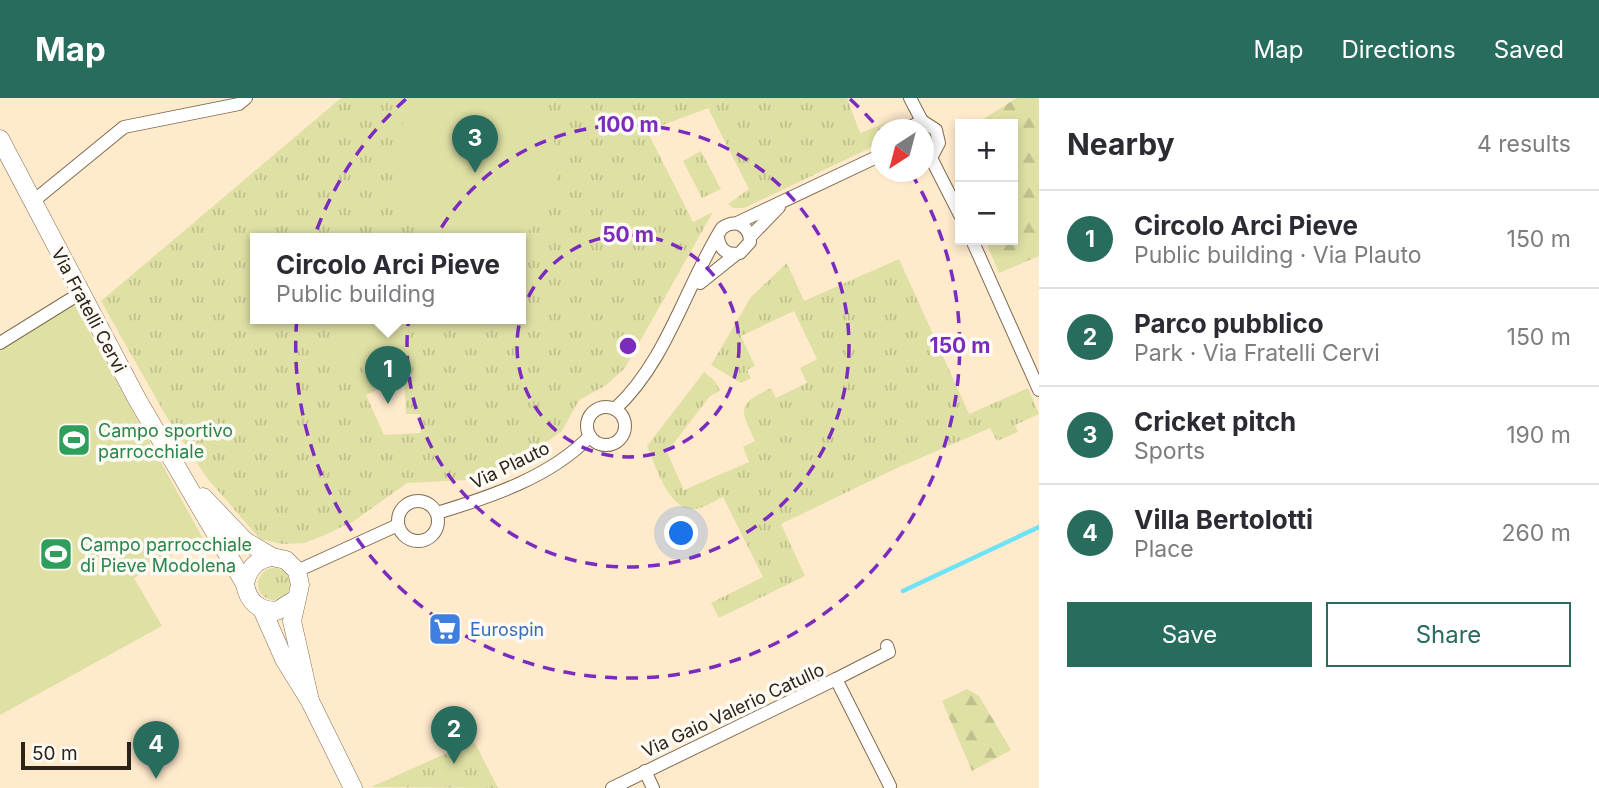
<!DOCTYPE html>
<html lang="en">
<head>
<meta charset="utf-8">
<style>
	body { margin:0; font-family:Inter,sans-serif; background:#f2f2f3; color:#2b2b33 }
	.controls { position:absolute; right:21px; top:21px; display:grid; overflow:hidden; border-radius:0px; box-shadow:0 4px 10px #0003 }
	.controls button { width:63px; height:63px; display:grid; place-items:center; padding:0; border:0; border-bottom:2px solid #e1e1e2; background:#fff; color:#2b2b33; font:35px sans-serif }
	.compass { position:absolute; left:871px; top:21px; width:63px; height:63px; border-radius:50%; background:#fff; box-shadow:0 4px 10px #0003; rotate:216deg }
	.scale { position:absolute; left:21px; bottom:18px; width:110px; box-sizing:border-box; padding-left:7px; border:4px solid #2c2419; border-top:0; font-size:19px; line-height:24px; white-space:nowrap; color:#2c2419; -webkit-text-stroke:5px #fefaf4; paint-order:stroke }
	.you { position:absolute; left:682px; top:436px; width:24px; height:24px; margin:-18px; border:5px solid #fff; border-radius:50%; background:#1a73e8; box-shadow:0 0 0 10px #1a73e833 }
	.badge { display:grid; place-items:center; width:46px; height:46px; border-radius:50%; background:#286c5e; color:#fff; font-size:23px; font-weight:700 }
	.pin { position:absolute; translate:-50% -58px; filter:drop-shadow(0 2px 4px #0008) }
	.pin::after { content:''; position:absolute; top:37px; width:24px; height:21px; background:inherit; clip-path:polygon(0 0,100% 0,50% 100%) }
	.popup { position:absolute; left:250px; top:135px; width:276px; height:91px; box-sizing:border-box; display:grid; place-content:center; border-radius:0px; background:#fff; filter:drop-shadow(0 2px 5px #0005); font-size:23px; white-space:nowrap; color:#7c7c81 }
	.popup b { font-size:26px; color:#2b2b33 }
	.popup::after { content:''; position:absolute; left:50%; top:100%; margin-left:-14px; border:14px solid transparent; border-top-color:#fff }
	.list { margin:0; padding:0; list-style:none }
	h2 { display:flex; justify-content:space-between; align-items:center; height:91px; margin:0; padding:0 28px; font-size:30px }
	h2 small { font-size:23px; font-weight:400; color:#7c7c81 }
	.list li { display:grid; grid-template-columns:46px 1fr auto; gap:21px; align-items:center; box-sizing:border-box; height:98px; padding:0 28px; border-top:2px solid #e1e1e2 }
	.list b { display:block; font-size:26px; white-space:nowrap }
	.list p { margin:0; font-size:23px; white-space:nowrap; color:#7c7c81 }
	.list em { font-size:23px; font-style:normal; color:#7c7c81 }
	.actions { display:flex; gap:14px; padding:21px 28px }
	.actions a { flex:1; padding:16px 0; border:2px solid #286c5e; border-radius:0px; text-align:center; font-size:24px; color:#286c5e }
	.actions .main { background:#286c5e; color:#fff }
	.map { position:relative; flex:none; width:1039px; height:690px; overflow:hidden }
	header { display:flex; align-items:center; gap:42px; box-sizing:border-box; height:98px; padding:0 35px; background:#286c5e; color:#fff }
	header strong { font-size:33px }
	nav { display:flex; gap:38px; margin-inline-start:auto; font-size:24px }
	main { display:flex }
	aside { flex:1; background:#fff }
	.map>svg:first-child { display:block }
	.grass { fill:url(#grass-tufts); fill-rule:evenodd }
	.forest { fill:url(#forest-firs) }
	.pitch { fill:#dee0a4 }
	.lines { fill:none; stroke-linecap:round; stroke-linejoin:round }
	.stream { stroke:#6ee2f7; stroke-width:4.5 }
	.street-casing { stroke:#7e6c51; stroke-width:14 }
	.secondary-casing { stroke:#7e6c51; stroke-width:19 }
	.street { stroke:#fff; stroke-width:12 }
	.secondary { stroke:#fff; stroke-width:18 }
	.ring { fill:none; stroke:#7b2cbf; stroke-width:3.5; stroke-dasharray:12 9 }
	.labels { text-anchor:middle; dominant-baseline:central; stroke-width:7; stroke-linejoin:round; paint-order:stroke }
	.street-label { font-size:18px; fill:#2c2419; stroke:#fefaf4 }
	.leisure-label { font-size:18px; fill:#27864d; stroke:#fefaf4; text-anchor:start }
	.shop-label { font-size:18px; fill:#366cbe; stroke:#fefaf4; text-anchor:start }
	.centre { fill:#7b2cbf; stroke:#fefaf4; stroke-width:3.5 }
	.ring-label { font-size:21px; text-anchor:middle; font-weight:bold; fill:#7b2cbf; stroke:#fefaf4; stroke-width:7; stroke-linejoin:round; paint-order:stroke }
</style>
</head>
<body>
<header>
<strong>Map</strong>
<nav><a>Map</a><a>Directions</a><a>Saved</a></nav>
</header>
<main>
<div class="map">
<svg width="1039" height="690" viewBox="0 0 1039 690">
	<defs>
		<pattern id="grass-tufts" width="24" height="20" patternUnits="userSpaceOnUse" patternTransform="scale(1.75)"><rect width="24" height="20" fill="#dee0a4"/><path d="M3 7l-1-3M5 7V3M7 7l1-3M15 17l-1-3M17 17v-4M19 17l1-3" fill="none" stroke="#bfc08d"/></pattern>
		<pattern id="forest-firs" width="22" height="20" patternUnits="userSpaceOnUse" patternTransform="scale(1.75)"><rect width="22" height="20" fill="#dee0a4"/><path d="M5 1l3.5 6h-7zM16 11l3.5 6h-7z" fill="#bfc08d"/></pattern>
	</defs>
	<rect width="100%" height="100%" fill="#ffeacc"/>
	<g class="grass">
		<path d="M341 0H847L860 35 896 21 890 31 881 32V42L870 50 744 110H733L728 106 749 91 708 10 647 33 693 124 713 114 625 270 605 288 579 302 562 333 534 353 466 382 407 385 354 423 325 437 304 445 282 446 260 441 207 380 166 318 101 203ZM255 140H521V220H255ZM404 279 406 316H420L421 335 384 337 366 297Z"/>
		<polygon points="701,53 721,91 702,100 683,63"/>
		<path d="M899 161 969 316 1028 290 1039 316 1015 327 1018 334 997 343 990 330 897 370 781 426 805 478 719 520 711 505 763 479 723 399C714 403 702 412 691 411 668 410 655 366 647 348L704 274 715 283 720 293 710 298 667 354 684 392 749 364 743 349 755 343C740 310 736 307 771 290L776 300 807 285 800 270 817 261 794 213 741 238 755 268 747 272 751 280 741 285 711 267 751 199 787 165 804 203Z"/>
		<circle cx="274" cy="486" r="16"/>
		<polygon points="474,643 498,690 371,689"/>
	</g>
	<g class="forest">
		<polygon points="1017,0 1039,0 1039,158 999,175 985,142 1013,142 1013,26 975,26"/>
		<polygon points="967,591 979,598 1011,652 972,673 942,603"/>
	</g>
	<g class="pitch">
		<path d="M426 0H523C546 15 557 41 558 68 559 94 543 128 518 139 506 144 483 140 470 140 460 140 442 143 433 139 399 125 385 75 395 42 400 25 413 12 426 0Z"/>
		<polygon points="71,201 202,439 134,480 162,528 0,617 0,245"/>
		<polygon points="351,220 402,220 412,242 347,273 328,231"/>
	</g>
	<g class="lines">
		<polyline class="stream" points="903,493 1039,429"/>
		<defs>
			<g id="street">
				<polyline points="910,0 922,23"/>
				<polyline points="904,32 922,23 936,32 939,45 931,60 923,61"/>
				<polyline points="931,60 960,117"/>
				<polyline points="31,105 124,29 239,6 246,0"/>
				<polyline points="737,125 881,57"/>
				<polyline points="750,139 779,109"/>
				<polyline points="972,142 1039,292"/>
				<polyline points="700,185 735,157"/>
				<polyline points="0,245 79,196"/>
				<circle cx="606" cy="328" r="19"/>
				<path d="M615 311C667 263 685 189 722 130 736 120 750 128 750 144L740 155C728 158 720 152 718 140"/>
				<circle cx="418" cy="423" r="20"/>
				<path d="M437 415C490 399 551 379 590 338"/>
				<polyline points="297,473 398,427"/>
				<polyline points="836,581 889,554 887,548"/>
				<polyline points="645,673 653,690"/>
				<polyline points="612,690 836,581 890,688"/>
			</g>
			<g id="secondary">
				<path d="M0 41 137 301 245 486C248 504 259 513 277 513L296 501"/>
				<polyline points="203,399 245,443 272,459 286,462 297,473 300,487 292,523 310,603"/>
				<path d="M245 486C248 470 256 462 272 459"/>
				<polyline points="262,511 284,561 310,603 353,690"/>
			</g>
		</defs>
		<use href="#street" class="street-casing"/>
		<use href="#secondary" class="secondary-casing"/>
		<use href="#street" class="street"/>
		<use href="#secondary" class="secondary"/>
	</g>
	<g class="ring">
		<circle cx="628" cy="248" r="111"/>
		<circle cx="628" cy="248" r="221"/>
		<path d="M850 1A332 332 0 0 1 880 32M911 75A332 332 0 1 1 406 1"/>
	</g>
	<defs>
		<symbol id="stadium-square" viewBox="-11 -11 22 22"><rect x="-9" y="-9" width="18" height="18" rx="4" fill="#2e9e5b" stroke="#fefaf4"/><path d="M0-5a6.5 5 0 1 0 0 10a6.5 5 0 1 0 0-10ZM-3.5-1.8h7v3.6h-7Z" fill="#fff"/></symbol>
		<symbol id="supermarket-square" viewBox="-11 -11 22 22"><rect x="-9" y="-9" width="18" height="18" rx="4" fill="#3f7fe0" stroke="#fefaf4"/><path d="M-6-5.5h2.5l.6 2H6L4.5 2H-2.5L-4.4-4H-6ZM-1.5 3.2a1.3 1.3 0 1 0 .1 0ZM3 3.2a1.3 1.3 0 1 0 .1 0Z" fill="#fff"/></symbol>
	</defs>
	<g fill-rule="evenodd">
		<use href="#stadium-square" x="55" y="323" width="38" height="38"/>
		<use href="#stadium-square" x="37" y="437" width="38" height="38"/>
		<use href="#supermarket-square" x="426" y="512" width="38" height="38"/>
	</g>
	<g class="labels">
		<g class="street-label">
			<text transform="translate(89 212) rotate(62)">Via Fratelli Cervi</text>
			<text transform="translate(510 367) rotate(-26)">Via Plauto</text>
			<text transform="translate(733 612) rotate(-25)">Via Gaio Valerio Catullo</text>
		</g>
		<g class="leisure-label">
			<text x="98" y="332">Campo sportivo<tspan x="98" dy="21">parrocchiale</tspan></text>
			<text x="80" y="446">Campo parrocchiale<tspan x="80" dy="21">di Pieve Modolena</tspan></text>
		</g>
		<g class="shop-label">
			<text x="470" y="531">Eurospin</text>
		</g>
	</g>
	<circle cx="628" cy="248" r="10" class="centre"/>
	<g class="ring-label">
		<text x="628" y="34">100 m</text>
		<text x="628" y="144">50 m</text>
		<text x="960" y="255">150 m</text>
	</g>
</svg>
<div class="controls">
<button>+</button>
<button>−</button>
</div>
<svg class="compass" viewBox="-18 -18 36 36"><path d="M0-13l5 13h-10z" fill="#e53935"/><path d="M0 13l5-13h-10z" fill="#7c7c81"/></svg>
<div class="scale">50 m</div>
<div class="you"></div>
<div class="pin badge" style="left:388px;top:306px">1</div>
<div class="popup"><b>Circolo Arci Pieve</b>Public building</div>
<div class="pin badge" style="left:454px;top:666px">2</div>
<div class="pin badge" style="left:475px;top:75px">3</div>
<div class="pin badge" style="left:156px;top:681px">4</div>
</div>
<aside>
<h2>Nearby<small>4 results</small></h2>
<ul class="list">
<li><span class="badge">1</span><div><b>Circolo Arci Pieve</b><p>Public building · Via Plauto</p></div><em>150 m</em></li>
<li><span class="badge">2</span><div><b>Parco pubblico</b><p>Park · Via Fratelli Cervi</p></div><em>150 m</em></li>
<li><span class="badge">3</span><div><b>Cricket pitch</b><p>Sports</p></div><em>190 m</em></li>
<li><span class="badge">4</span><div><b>Villa Bertolotti</b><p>Place</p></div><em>260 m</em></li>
</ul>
<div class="actions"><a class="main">Save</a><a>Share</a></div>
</aside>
</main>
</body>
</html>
